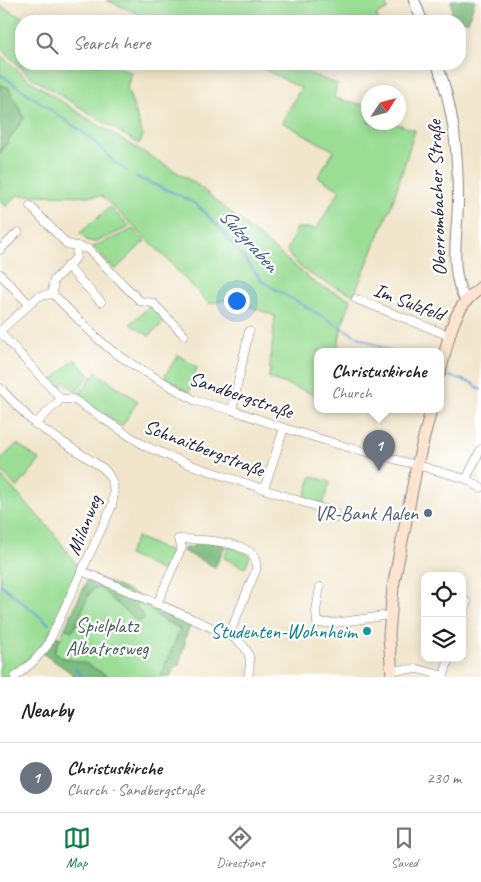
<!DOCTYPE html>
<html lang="en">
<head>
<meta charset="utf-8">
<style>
	body { margin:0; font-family:Caveat,sans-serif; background:#f2f2f2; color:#222 }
	.controls { position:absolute; right:15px; bottom:15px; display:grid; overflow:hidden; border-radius:10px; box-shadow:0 2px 12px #0003 }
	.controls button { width:45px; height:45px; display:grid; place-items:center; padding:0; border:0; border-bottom:1px solid #e0e0e0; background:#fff; color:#222; font:25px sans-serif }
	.compass { position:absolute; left:361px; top:85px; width:45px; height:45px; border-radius:50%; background:#fff; box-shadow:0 2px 12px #0003; rotate:54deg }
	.you { position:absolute; left:236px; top:300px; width:18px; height:18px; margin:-12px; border:4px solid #fff; border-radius:50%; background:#1a73e8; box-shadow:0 0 0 8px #1a73e833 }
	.badge { display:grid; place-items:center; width:32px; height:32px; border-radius:50%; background:#0b8043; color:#fff; font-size:16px; font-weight:700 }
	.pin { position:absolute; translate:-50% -41px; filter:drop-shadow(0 1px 2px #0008) }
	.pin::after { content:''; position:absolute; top:26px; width:18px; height:15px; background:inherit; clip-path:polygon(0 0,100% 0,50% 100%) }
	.popup { position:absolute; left:314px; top:348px; width:130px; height:65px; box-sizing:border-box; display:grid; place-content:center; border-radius:10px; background:#fff; filter:drop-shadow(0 1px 4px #0005); font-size:16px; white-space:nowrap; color:#767676 }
	.popup b { font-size:19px; color:#222 }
	.popup::after { content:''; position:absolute; left:50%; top:100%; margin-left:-10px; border:10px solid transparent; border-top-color:#fff }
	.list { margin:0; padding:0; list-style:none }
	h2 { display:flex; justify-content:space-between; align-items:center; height:65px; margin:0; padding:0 20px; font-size:21px }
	h2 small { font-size:16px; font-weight:400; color:#767676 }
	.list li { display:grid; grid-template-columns:32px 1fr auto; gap:15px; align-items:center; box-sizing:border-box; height:70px; padding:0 20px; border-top:1px solid #e0e0e0 }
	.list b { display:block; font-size:19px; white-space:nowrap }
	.list p { margin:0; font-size:16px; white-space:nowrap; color:#767676 }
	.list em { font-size:16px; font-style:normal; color:#767676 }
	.icon { flex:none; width:28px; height:28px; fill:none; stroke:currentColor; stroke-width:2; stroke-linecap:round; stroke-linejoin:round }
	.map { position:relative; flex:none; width:481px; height:677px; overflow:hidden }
	.search { position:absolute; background:#fff; box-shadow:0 2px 12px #0003; left:15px; right:15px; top:15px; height:55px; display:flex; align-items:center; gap:12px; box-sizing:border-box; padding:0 18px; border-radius:20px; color:#767676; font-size:19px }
	.sheet { height:135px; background:#fff }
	nav { display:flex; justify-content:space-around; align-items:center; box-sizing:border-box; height:70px; border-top:1px solid #e0e0e0; background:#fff; font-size:14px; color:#767676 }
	nav a { display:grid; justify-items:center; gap:2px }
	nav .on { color:#0b8043 }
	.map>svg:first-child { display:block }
	.green { fill:#9add94; stroke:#5e8068 }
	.forest { fill:#7bbc7e; stroke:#4e6f5c }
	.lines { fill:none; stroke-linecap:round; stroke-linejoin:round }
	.stream { stroke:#679ed5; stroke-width:2 }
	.minor-casing { stroke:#8a8484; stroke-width:9 }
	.tertiary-casing { stroke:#8a8484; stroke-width:12 }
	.secondary-casing { stroke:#8a8484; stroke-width:13 }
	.minor { stroke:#fff; stroke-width:8 }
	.tertiary { stroke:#fff; stroke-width:10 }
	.secondary { stroke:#fde4d0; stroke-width:11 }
	.service-dot { fill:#5c6f8a; stroke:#fff; stroke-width:2 }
	.culture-dot { fill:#0f9aa8; stroke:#fff; stroke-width:2 }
	.labels { text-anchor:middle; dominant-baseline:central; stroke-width:4.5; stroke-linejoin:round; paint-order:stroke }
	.street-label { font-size:20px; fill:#22223b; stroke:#fff }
	.service-label { font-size:20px; fill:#4e5e75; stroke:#fff; text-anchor:end }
	.park-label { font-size:20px; fill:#465a56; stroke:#fff }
	.culture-label { font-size:20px; fill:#0d838f; stroke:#fff; text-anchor:end }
	.water-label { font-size:21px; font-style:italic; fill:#415a80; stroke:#fff }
</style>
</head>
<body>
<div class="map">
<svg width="481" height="677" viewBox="0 0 481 677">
	<rect width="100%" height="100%" fill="#fff"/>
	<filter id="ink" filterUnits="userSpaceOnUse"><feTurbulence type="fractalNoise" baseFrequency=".02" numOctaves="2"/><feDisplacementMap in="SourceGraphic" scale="10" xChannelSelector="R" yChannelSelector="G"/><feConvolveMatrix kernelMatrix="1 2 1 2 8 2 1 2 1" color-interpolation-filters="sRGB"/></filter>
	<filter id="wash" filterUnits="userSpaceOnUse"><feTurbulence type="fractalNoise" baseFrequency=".0096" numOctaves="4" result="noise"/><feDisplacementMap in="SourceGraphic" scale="20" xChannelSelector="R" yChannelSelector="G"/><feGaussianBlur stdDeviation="1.12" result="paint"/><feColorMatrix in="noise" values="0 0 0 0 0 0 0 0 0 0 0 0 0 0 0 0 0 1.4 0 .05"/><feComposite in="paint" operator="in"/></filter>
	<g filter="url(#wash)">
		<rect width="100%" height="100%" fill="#f1e6cc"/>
		<g class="green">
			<polygon points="106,0 384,0 388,9 376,15 379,21 156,21"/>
			<polygon points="0,6 30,21 21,21 21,64 113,64 132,73 127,87 143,136 139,144 31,77 0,48"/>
			<polygon points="0,55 29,80 90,120 195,183 316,284 350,299 351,301 342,324 337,352 318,352 318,396 269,378 275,316 229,299 209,304 164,256 102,196 18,195 6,206 0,201 0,153 24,118 8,87 0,85"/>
			<path d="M253 64H309L305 72 337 84 334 98 368 106V122L394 123 415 130 392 204 354 295C334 286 295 272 287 250L297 228H317L340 190 318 177 334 151 282 122 301 88Z"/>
			<polygon points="110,207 130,227 95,242 88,241 80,233"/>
			<polygon points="133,229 145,241 115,270 93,247"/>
			<polygon points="151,305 166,320 149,336 130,324"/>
			<polygon points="178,355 197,367 189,393 178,386 177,384 164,377"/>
			<polygon points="75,359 90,375 75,392 65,382 57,390 50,382"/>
			<polygon points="96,372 138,401 122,426 76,397"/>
			<polygon points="17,444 40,460 17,488 0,469 0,460"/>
			<polygon points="0,475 53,532 79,568 61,612 41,648 8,677 0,677"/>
			<polygon points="312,476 330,482 322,508 303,501"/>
			<polygon points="137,537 175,554 167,573 128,555"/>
			<polygon points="229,546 250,556 245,568 224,558"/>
			<polygon points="94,588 101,589 138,622 135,605 137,602 148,608 157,616 180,629 161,677 109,677 87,664 61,657 54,652 65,628 73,631 89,594"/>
		</g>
		<g class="forest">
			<polygon points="451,0 475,0 468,22 452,15"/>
			<polygon points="0,85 8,87 24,118 0,153"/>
			<polygon points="196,541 226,544 215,567 183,551 185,548 193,547"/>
			<polygon points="90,574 193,620 185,638 185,642 179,666 176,665 170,677 161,677 180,629 157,616 148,608 137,602 136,606 145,618 138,622 101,589 94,588 89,594 73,631 65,628"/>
			<polygon points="53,634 60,638 54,652 61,657 87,664 109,677 74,677 69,671 42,653"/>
		</g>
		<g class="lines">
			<g class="stream">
				<polyline points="0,74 91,138 114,162 127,171"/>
				<polyline points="136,177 179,195 197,205 218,226 263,282 358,337 392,352"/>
				<polyline points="449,376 472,383 481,390"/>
				<polyline points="0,584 49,624"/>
				<polyline points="75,668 82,677"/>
			</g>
		</g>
	</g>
	<g filter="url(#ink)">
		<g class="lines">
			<defs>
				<g id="minor">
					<polyline points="30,206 67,244 88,249 140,301 153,303 184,335"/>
					<polyline points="0,250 18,232"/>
					<polyline points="67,266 101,302"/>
					<polyline points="0,274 29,304"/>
					<polyline points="53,294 96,337 111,350 135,366 196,401 232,410 284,428 347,447 417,465 466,479 481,488"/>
					<polyline points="53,294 53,284 54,280 76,258 77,246"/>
					<polyline points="356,299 450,336"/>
					<polyline points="0,331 39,296 53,294"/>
					<polyline points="0,332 61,399"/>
					<path d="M0 388 35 424 103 468C115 480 115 491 112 506L47 646 34 661 15 677"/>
					<polyline points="232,410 249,331"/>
					<polyline points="35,424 61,399 73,399 145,446 191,465 336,513 334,519"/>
					<polyline points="466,479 481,449"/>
					<polyline points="264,489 284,428"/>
					<path d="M82 571 229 635C248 646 253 655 248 677"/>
					<polyline points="320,587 316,611 317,623 335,623 390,615"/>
					<path d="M157 604 182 547 178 539C196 539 242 541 253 555 257 560 256 565 256 570L229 635"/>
					<polyline points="462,617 467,602"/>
					<polyline points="391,670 418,669 444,676 449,658"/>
				</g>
				<g id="tertiary">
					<polyline points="414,0 422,21"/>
					<path d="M437 64C454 108 458 153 458 200 458 233 448 272 466 301"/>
				</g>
				<g id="secondary">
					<path d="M440 373C446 350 450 320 466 301 470 296 476 292 481 287"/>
					<polyline points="392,677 389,635 393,587 417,465 431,410"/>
				</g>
			</defs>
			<use href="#minor" class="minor-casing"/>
			<use href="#tertiary" class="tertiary-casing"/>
			<use href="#secondary" class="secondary-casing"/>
			<use href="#minor" class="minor"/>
			<use href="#tertiary" class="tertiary"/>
			<use href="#secondary" class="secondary"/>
		</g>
	</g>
	<circle class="service-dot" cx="428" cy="513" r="5"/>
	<circle class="culture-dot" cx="367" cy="631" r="5"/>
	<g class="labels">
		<g class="street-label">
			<text transform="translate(437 198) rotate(-92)">Oberrombacher Straße</text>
			<text transform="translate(409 302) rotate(21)">Im Sulzfeld</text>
			<text transform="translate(241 395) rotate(19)">Sandbergstraße</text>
			<text transform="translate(204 448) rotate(21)">Schnaitbergstraße</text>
			<text transform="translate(84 525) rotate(-68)">Milanweg</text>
		</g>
		<g class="service-label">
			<text x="418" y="513">VR-Bank Aalen</text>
		</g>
		<g class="park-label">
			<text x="107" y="625">Spielplatz<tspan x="107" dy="23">Albatrosweg</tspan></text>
		</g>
		<g class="culture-label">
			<text x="357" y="631">Studenten-Wohnheim</text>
		</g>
		<g class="water-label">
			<text transform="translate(249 240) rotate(48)">Sulzgraben</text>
		</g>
	</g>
</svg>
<div class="controls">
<button><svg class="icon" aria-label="locate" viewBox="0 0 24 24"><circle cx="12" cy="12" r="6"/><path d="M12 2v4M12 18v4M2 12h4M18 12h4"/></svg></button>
<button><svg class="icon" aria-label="layers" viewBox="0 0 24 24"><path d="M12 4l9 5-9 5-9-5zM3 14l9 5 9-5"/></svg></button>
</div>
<svg class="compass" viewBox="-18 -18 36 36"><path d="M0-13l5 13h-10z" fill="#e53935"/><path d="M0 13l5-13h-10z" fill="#767676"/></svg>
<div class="you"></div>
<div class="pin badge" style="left:379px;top:471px;background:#6b7280">1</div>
<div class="popup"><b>Christuskirche</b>Church</div>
<div class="search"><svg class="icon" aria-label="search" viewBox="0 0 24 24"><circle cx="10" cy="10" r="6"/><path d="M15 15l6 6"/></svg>Search here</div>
</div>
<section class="sheet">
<h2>Nearby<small></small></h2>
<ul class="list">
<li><span class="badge" style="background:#6b7280">1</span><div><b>Christuskirche</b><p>Church · Sandbergstraße</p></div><em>230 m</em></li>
</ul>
</section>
<nav>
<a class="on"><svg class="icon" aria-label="map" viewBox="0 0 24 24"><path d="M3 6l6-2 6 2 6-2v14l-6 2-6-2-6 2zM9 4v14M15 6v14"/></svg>Map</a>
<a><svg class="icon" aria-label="directions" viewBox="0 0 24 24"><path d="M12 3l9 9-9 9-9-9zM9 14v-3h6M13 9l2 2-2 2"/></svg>Directions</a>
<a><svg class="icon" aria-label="saved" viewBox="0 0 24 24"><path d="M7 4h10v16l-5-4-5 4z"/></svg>Saved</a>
</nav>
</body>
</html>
